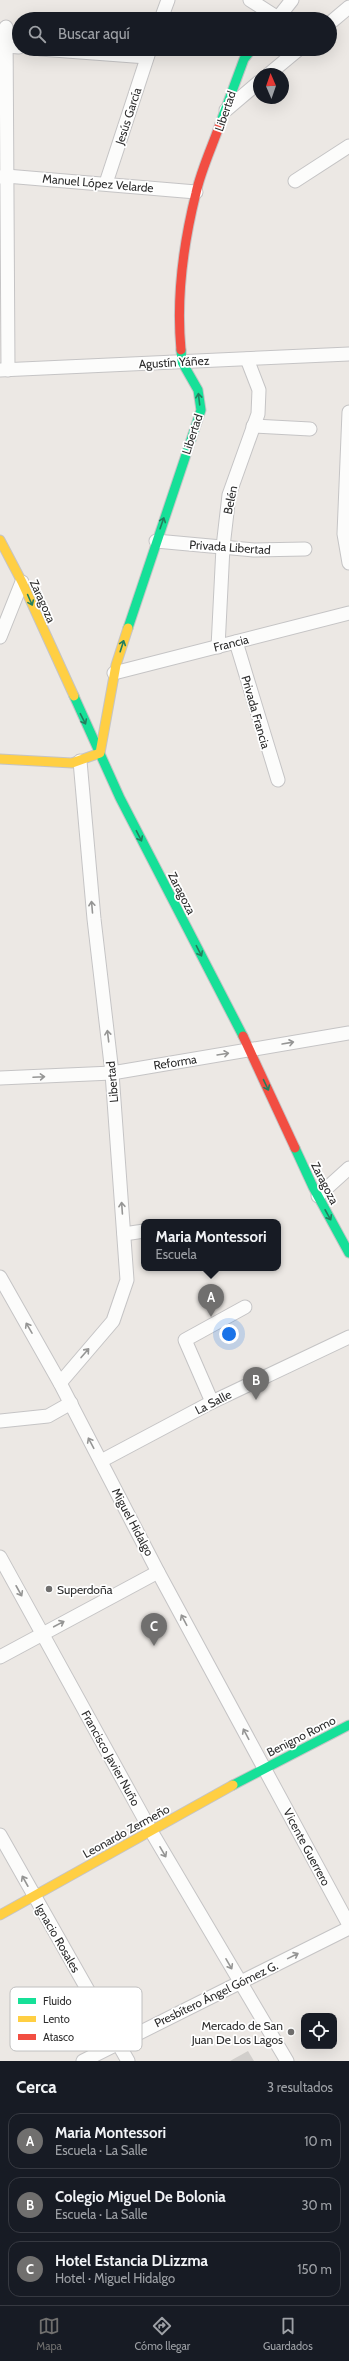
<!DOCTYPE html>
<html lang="es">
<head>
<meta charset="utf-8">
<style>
	body { margin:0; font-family:Cabin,sans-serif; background:#20242c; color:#f1f3f6 }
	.controls { position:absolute; right:12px; bottom:12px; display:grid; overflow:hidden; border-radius:8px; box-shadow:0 4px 16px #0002 }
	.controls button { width:36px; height:36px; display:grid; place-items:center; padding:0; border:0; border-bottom:1px solid #363941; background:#171b24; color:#f1f3f6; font:20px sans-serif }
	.compass { position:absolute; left:253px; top:68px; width:36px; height:36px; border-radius:50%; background:#171b24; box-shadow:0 4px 16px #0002; rotate:358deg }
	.you { position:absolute; left:229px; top:1334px; width:14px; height:14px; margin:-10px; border:3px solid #fff; border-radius:50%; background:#1a73e8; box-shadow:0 0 0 6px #1a73e833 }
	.badge { display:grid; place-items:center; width:26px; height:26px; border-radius:50%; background:#706f6e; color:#fff; font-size:13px; font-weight:700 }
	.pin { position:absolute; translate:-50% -33px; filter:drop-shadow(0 1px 2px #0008) }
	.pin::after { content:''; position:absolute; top:21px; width:14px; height:12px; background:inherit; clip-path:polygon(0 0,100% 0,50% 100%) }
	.popup { position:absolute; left:141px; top:1219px; width:140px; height:52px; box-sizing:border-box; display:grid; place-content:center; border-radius:8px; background:#171b24; filter:drop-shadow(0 1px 3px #0005); font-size:13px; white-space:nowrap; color:#9ea1a6 }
	.popup b { font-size:15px; color:#f1f3f6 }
	.popup::after { content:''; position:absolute; left:50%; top:100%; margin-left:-8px; border:8px solid transparent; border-top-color:#171b24 }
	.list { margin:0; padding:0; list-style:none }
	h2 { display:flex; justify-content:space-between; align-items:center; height:52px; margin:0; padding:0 16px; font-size:17px }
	h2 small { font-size:13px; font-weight:400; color:#9ea1a6 }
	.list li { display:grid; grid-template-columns:26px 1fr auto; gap:12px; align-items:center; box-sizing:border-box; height:56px; margin:0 8px 8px; padding:0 8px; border:1px solid #363941; border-radius:12px }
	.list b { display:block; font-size:15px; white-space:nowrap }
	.list p { margin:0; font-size:13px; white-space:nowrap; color:#9ea1a6 }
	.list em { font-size:13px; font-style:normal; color:#9ea1a6 }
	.icon { flex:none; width:22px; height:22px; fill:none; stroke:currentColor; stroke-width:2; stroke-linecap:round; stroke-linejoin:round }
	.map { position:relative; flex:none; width:349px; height:2061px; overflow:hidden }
	.search { position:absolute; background:#171b24; box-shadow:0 4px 16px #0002; left:12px; right:12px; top:12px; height:44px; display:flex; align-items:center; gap:10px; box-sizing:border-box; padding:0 14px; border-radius:22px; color:#9ea1a6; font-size:15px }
	.sheet { height:244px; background:#171b24 }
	nav { display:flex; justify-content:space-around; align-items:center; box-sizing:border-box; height:56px; border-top:1px solid #363941; background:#171b24; font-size:11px; color:#9ea1a6 }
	nav a { display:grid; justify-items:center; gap:2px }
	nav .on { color:#706f6e }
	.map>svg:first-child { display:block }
	.building { fill:#d1cecb }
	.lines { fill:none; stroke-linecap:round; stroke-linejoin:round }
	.street-casing { stroke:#c5c4c5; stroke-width:15 }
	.fast-casing { stroke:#c5c4c5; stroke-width:11 }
	.slow-casing { stroke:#c5c4c5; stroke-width:11 }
	.jam-casing { stroke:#c5c4c5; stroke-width:11 }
	.street { stroke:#fcfcfb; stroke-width:13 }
	.fast { stroke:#16e098; stroke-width:9 }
	.slow { stroke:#ffcf43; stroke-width:9 }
	.jam { stroke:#f24e42; stroke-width:9 }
	.oneway { stroke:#237e5e }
	.oneway2 { stroke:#959594 }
	.poi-dot { fill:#706f6e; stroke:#fff; stroke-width:1.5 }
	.labels { text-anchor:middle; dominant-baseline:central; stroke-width:3.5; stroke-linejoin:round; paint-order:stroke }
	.street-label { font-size:12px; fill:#2e2e2e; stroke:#fff }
	.poi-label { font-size:12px; fill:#2e2e2e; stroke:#fff; text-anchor:start }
	.key { fill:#fff; stroke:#c0c0c0; stroke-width:1 }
	.key-label { font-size:11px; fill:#2e2e2e }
</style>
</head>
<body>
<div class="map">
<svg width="349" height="2061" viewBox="0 0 349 2061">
	<rect width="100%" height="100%" fill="#ece8e4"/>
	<polygon class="building" points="248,2051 254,2061 230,2061"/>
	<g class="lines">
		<defs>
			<g id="street">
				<polyline points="250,0 278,18"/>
				<polyline points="161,19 168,0"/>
				<polyline points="277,19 292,0"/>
				<polyline points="330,23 349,7"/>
				<polyline points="6,27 8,370"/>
				<polyline points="6,46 19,47"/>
				<polyline points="40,49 147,57"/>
				<polyline points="269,74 299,49"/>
				<polyline points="226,110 259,82"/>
				<polyline points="0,177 6,176 196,192"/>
				<polyline points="295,181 349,146"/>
				<polyline points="106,183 150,49"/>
				<polyline points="0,370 349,354"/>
				<polyline points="349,412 344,534 349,563"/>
				<polyline points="253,426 310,429"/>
				<polyline points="156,541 254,550 305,549"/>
				<polyline points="0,637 22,582"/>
				<polyline points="236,642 278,780"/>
				<polyline points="218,647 223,547 229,495 258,414 259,390 247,359"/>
				<polyline points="114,673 349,613"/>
				<polyline points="0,1078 112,1073 349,1033"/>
				<polyline points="318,1196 349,1168"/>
				<polyline points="124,1234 144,1231"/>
				<polyline points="0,1277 60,1383 158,1572 349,1925"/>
				<polyline points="60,1383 113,1321 127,1280 112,1073 94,919 80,761"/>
				<polyline points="212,1402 185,1340 245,1307"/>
				<polyline points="0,1421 48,1416 71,1403"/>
				<polyline points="101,1461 212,1402 349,1337"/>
				<polyline points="0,1557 151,1831 287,2061"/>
				<polyline points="0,1657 158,1572"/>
				<polyline points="0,1835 128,2061"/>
				<polyline points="83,2061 349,1928"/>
			</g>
			<g id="fast">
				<polyline points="220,124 244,59 252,49"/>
				<polyline points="128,628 201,410 198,390 182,362 181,350"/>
				<polyline points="74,696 120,798 243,1036"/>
				<polyline points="295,1148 313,1187 349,1253"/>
				<polyline points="233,1785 349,1725"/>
			</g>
			<g id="slow">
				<polyline points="0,540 22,582 74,696"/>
				<polyline points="0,759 72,763 100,753 116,665 128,628"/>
				<polyline points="0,1915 233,1785"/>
			</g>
			<g id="jam">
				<path d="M181 350C176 297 183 245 196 193 201 170 212 147 220 124"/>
				<polyline points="243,1036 295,1148"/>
			</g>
		</defs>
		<use href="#street" class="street-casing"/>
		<use href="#fast" class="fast-casing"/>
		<use href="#slow" class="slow-casing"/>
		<use href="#jam" class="jam-casing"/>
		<use href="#street" class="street"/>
		<use href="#fast" class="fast"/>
		<use href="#slow" class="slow"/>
		<use href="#jam" class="jam"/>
	</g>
	<defs><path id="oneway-shaft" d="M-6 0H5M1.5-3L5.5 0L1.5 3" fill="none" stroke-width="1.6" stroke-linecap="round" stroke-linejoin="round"/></defs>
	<g class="oneway">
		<use href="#oneway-shaft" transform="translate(199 399) rotate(-97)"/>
		<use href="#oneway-shaft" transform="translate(162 523) rotate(-71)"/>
		<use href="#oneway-shaft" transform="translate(30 600) rotate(66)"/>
		<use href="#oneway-shaft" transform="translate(122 646) rotate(-72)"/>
		<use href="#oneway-shaft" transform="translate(83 719) rotate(63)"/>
		<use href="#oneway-shaft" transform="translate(139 836) rotate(63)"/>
		<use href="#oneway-shaft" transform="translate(199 951) rotate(63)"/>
		<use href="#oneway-shaft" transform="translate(266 1085) rotate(65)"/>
		<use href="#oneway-shaft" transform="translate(328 1215) rotate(61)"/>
	</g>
	<g class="oneway2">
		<use href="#oneway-shaft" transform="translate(92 907) rotate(-95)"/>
		<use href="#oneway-shaft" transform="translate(108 1036) rotate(-97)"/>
		<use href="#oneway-shaft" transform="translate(288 1043) rotate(-10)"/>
		<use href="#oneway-shaft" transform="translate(223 1054) rotate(-9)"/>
		<use href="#oneway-shaft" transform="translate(39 1077) rotate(-3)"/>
		<use href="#oneway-shaft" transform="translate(122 1208) rotate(-94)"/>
		<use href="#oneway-shaft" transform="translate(29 1328) rotate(-120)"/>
		<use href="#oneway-shaft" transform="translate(85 1353) rotate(-49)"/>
		<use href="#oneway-shaft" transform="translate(91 1443) rotate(-118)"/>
		<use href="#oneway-shaft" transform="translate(19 1591) rotate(61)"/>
		<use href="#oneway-shaft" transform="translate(184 1620) rotate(-118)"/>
		<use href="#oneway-shaft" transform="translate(59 1624) rotate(-28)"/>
		<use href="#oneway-shaft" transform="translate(246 1734) rotate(-118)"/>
		<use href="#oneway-shaft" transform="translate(163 1852) rotate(60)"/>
		<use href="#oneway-shaft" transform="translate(25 1881) rotate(-119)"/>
		<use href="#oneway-shaft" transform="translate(293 1956) rotate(-26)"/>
		<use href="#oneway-shaft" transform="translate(229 1964) rotate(60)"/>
	</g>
	<g class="poi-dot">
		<circle cx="49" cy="1589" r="4"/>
		<circle cx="291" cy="2032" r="4"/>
	</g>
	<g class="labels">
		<g class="street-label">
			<text transform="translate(225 111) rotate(-71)">Libertad</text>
			<text transform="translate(128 116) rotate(-72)">Jesús García</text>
			<text transform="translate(98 183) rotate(5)">Manuel López Velarde</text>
			<text transform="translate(174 362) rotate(-3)">Agustín Yáñez</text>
			<text transform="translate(192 434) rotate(-72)">Libertad</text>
			<text transform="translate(230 500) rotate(-78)">Belén</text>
			<text transform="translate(230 547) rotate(4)">Privada Libertad</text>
			<text transform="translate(43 601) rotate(66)">Zaragoza</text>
			<text transform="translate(231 643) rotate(-14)">Francia</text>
			<text transform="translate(256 712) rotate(74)">Privada Francia</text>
			<text transform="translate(182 893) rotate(63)">Zaragoza</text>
			<text transform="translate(175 1062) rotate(-9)">Reforma</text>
			<text transform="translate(112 1082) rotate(-95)">Libertad</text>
			<text transform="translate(325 1183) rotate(63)">Zaragoza</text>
			<text transform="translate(213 1402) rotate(-27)">La Salle</text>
			<text transform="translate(133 1522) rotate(62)">Miguel Hidalgo</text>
			<text transform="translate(301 1736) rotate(-27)">Benigno Romo</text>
			<text transform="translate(111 1758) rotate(61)">Francisco Javier Nuño</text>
			<text transform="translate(126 1831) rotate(-29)">Leonardo Zermeño</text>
			<text transform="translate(307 1847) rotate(62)">Vicente Guerrero</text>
			<text transform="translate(58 1938) rotate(60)">Ignacio Rosales</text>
			<text transform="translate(216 1994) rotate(-26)">Presbítero Ángel Gómez G.</text>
		</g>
		<g class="poi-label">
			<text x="57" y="1589">Superdoña</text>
			<text x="283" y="2025" text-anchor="end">Mercado de San<tspan x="283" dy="14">Juan De Los Lagos</tspan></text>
		</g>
	</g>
	<rect x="10" y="1987" width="132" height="64" rx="6" class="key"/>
	<rect x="18" y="1998" width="18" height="6" fill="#16e098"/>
	<rect x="18" y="2016" width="18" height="6" fill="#ffcf43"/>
	<rect x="18" y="2034" width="18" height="6" fill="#f24e42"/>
	<g class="key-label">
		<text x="43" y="2005">Fluido</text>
		<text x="43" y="2023">Lento</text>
		<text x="43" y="2041">Atasco</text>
	</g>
</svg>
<div class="controls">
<button><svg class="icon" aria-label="locate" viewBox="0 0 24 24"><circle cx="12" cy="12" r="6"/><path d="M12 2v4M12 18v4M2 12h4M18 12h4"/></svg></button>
</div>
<svg class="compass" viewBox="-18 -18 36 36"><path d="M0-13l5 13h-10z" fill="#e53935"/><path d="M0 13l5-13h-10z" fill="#9ea1a6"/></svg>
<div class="you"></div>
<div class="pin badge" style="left:211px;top:1317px">A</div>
<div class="popup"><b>Maria Montessori</b>Escuela</div>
<div class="pin badge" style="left:256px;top:1400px">B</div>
<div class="pin badge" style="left:154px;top:1646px">C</div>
<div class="search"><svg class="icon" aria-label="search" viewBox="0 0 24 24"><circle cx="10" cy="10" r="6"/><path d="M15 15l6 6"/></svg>Buscar aquí</div>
</div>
<section class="sheet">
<h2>Cerca<small>3 resultados</small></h2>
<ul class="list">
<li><span class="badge">A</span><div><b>Maria Montessori</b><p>Escuela · La Salle</p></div><em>10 m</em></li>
<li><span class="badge">B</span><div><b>Colegio Miguel De Bolonia</b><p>Escuela · La Salle</p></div><em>30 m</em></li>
<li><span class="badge">C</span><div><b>Hotel Estancia DLizzma</b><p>Hotel · Miguel Hidalgo</p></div><em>150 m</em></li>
</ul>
</section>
<nav>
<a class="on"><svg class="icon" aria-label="map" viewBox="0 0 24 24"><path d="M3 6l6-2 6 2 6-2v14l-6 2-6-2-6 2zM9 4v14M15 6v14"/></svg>Mapa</a>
<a><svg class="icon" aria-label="directions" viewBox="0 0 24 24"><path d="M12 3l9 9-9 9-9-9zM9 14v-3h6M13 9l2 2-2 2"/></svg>Cómo llegar</a>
<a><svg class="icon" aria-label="saved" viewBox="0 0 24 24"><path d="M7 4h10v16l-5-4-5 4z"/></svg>Guardados</a>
</nav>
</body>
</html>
